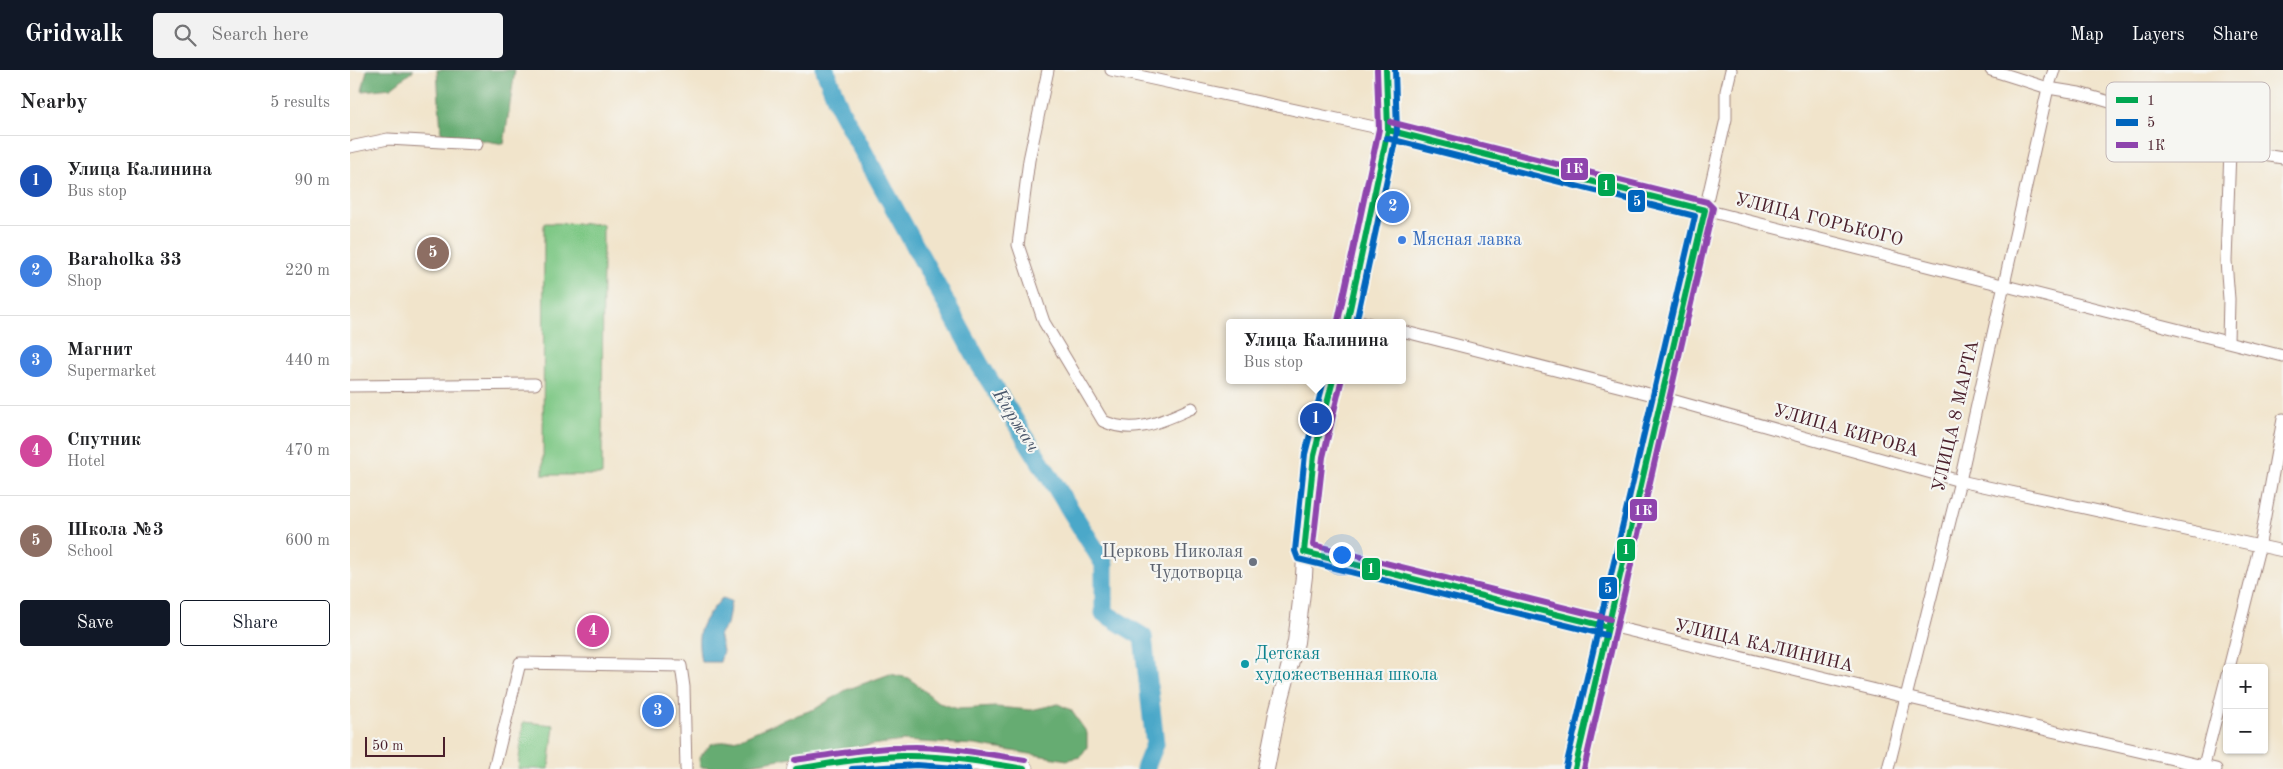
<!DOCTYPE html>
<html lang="en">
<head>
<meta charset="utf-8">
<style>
	body { margin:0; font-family:"Old Standard TT",serif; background:#f2f2f2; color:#202124 }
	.controls { position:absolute; right:15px; bottom:15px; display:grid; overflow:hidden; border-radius:5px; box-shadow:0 1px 4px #0004 }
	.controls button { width:45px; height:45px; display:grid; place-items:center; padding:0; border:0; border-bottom:1px solid #e0e0e0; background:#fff; color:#202124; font:25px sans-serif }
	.scale { position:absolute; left:15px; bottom:12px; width:80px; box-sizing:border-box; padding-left:5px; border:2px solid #4a1f2b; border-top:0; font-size:14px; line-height:18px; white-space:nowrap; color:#4a1f2b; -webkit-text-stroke:4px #f6f6f2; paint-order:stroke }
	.you { position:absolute; left:991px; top:484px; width:18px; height:18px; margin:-12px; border:4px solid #fff; border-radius:50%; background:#1a73e8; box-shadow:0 0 0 8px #1a73e833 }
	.badge { display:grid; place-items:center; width:32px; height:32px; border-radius:50%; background:#111827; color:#fff; font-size:16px; font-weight:700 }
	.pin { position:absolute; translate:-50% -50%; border:2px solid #fff; box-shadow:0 1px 5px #0006 }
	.popup { position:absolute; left:876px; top:249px; width:180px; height:65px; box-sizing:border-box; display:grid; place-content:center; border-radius:5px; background:#fff; filter:drop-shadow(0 1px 4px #0005); font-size:16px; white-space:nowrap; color:#757577 }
	.popup b { font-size:19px; color:#202124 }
	.popup::after { content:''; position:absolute; left:50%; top:100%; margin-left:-10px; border:10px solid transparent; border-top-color:#fff }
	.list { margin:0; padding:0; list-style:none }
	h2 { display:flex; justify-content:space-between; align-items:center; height:65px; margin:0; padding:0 20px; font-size:21px }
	h2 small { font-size:16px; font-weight:400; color:#757577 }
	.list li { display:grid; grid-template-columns:32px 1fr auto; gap:15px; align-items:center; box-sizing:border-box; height:90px; padding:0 20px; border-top:1px solid #e0e0e0 }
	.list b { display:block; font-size:19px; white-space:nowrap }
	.list p { margin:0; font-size:16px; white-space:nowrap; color:#757577 }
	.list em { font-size:16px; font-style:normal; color:#757577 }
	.actions { display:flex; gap:10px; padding:15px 20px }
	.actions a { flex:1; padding:11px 0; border:1px solid #111827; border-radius:5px; text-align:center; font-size:18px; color:#111827 }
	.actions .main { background:#111827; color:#fff }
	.icon { flex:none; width:28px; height:28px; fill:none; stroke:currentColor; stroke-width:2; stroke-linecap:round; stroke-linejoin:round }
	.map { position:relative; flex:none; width:1933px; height:699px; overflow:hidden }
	header { display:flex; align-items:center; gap:30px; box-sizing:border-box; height:70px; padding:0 25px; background:#111827; color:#fff }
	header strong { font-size:24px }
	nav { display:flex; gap:28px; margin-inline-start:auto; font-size:18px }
	.search { width:350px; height:45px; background:#f2f2f2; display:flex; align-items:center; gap:12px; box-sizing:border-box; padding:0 18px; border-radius:5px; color:#757577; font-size:19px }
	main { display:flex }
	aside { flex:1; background:#fff }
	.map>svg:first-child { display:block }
	.green { fill:#7ec885; stroke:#647458 }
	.forest { fill:#66ac72; stroke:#58664e }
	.water { fill:#4ba8c9; stroke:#4a647a }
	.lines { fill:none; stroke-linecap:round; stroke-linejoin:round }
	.river { stroke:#4ba8c9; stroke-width:19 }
	.street-casing { stroke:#9e827b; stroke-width:13 }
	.secondary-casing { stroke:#9e827b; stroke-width:18 }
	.primary-casing { stroke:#9e827b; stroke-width:19 }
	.street { stroke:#fff; stroke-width:11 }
	.secondary { stroke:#fff; stroke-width:16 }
	.primary { stroke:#fff; stroke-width:18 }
	.bus-1-casing { stroke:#f6f6f2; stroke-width:10 }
	.bus-2-casing { stroke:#f6f6f2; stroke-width:10 }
	.bus-3-casing { stroke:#f6f6f2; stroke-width:10 }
	.bus-1 { stroke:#00a651; stroke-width:6 }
	.bus-2 { stroke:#0065bd; stroke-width:6 }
	.bus-3 { stroke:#8e44ad; stroke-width:6 }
	.shop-dot { fill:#3f7fe0; stroke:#f6f6f2; stroke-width:2 }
	.worship-dot { fill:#6b7280; stroke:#f6f6f2; stroke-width:2 }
	.culture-dot { fill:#0f9aa8; stroke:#f6f6f2; stroke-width:2 }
	.labels { text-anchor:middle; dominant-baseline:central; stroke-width:4.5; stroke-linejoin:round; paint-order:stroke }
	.street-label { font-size:18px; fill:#4a1f2b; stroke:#f6f6f2 }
	.shop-label { font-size:18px; fill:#366cbe; stroke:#f6f6f2; text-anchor:start }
	.worship-label { font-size:18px; fill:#5b616d; stroke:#f6f6f2; text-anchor:end }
	.culture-label { font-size:18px; fill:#0d838f; stroke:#f6f6f2; text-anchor:start }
	.water-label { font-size:19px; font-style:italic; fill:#4a566a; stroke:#f6f6f2 }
	.key { fill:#f6f6f2; stroke:#c2b6b6; stroke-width:1 }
	.key-label { font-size:14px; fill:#4a1f2b }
	.line-badge { stroke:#f6f6f2; stroke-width:2 }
	.badge-label { font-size:14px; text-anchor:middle; font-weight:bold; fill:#fff }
</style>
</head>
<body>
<header>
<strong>Gridwalk</strong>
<div class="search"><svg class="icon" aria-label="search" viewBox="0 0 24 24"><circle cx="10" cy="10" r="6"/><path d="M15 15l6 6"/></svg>Search here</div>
<nav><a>Map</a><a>Layers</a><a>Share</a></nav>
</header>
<main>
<aside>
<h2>Nearby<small>5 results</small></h2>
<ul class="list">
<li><span class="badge" style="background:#1a4fb4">1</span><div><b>Улица Калинина</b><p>Bus stop</p></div><em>90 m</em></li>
<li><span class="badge" style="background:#3f7fe0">2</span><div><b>Baraholka 33</b><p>Shop</p></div><em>220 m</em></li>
<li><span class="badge" style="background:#3f7fe0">3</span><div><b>Магнит</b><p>Supermarket</p></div><em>440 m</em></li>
<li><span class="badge" style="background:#d1479c">4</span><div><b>Спутник</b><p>Hotel</p></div><em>470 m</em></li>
<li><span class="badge" style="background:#8d6e63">5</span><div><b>Школа №3</b><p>School</p></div><em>600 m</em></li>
</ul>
<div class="actions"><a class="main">Save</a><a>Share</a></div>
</aside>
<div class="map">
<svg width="1933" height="699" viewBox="0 0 1933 699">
	<rect width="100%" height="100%" fill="#f6f6f2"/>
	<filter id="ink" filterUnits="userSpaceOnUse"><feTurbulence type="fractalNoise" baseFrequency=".02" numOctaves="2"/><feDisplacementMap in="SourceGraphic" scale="10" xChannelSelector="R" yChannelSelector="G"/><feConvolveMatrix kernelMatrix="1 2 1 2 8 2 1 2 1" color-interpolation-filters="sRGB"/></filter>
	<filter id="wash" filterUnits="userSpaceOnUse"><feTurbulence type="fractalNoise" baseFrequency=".0096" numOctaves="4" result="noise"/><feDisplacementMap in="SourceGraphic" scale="20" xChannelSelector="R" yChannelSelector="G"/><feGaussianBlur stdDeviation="1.12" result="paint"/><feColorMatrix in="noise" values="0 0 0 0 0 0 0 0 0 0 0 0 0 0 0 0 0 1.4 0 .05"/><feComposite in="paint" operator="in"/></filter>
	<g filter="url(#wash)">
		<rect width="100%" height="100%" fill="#f1e4cb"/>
		<g class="green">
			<polygon points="194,153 253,154 252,405 193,405"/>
			<polygon points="173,652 204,655 199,699 168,699"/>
		</g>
		<g class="forest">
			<polygon points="17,0 64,0 41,18 12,21"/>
			<polygon points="87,0 165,0 154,74 91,63"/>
			<polygon points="540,604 559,608 589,633 608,639 646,637 681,640 708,634 721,640 737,663 737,677 730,687 717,690 625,675 553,671 488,679 372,699 350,697 349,688 361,674 388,669 430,651 465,639 496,620"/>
		</g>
		<path class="water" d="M372 528 381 531 377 555 369 564 373 581 370 592H351C345 559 351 553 372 528Z"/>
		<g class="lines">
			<polyline class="river" points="475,0 490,39 630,295 754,494 754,543 793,567 805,674 795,699"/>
		</g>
	</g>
	<g filter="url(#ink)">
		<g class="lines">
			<defs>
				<g id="street">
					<path d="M698 0 679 90 668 175 694 252 753 351C785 366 812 351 842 338"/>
					<polyline points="761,0 1038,60 1933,286"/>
					<polyline points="1641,0 1698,18 1729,23 1825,51 1868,71 1880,80 1933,88"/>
					<polyline points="0,77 38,69 127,74"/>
					<polyline points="998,248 1018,253"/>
					<polyline points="1052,261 1311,327 1610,411 1933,481"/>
					<polyline points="1878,271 1879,229 1876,191 1880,80"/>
					<polyline points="0,316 185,314"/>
					<polyline points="954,482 1555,627 1866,699"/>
					<polyline points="1879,598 1909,478 1933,349"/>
					<polyline points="144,699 170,593 331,596 334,617 336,699"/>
					<polyline points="1225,699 1376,49 1376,21 1381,0"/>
					<polyline points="1538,699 1610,411 1698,18 1704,0"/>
					<polyline points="1853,699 1877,605"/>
				</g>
				<g id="secondary">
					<polyline points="997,253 1038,60 1036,0"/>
					<polyline points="916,699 927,643 946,572 954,506 958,431 964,385 983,310"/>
				</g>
				<path id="primary" d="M446 699C481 693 516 687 552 686 593 685 634 692 674 699"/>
			</defs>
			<use href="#street" class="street-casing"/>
			<use href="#secondary" class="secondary-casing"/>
			<use href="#primary" class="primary-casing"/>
			<use href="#street" class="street"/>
			<use href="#secondary" class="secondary"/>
			<use href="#primary" class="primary"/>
			<defs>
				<g id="bus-1">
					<polyline points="1038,60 1355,140 1225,699"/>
					<polyline points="997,253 1038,60 1036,0"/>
					<polyline points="983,310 964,385 954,482 1258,557"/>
					<path d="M446 699C481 693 517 687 552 686 593 685 634 692 674 699"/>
				</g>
				<g id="bus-2">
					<polyline points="1036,68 1345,146 1216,697"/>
					<polyline points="1006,253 1047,62 1045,0"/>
					<polyline points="974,310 955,384 945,481 948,489 1256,565"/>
					<polyline points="502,699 567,695 618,699"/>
				</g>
				<g id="bus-3">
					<polyline points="1040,52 1357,132 1363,138 1234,699"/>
					<polyline points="988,251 1029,59 1027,0"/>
					<polyline points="991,312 973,387 963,475 1260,549"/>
					<path d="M445 690C485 684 525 677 566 677 603 678 639 684 675 690"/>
				</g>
			</defs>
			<use href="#bus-1" class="bus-1-casing"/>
			<use href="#bus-2" class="bus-2-casing"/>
			<use href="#bus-3" class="bus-3-casing"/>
			<use href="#bus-1" class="bus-1"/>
			<use href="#bus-2" class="bus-2"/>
			<use href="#bus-3" class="bus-3"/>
		</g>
	</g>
	<circle class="shop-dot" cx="1052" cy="170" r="5"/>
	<circle class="worship-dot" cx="903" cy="492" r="5"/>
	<circle class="culture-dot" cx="895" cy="594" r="5"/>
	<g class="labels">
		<g class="street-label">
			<text transform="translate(1469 150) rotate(14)">УЛИЦА ГОРЬКОГО</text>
			<text transform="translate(1606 346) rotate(-77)">УЛИЦА 8 МАРТА</text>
			<text transform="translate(1496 361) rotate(16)">УЛИЦА КИРОВА</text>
			<text transform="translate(1414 576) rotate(13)">УЛИЦА КАЛИНИНА</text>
		</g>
		<g class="shop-label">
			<text x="1062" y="170">Мясная лавка</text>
		</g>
		<g class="worship-label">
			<text x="893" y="482">Церковь Николая<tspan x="893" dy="21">Чудотворца</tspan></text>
		</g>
		<g class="culture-label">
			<text x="905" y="584">Детская<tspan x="905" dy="21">художественная школа</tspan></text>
		</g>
		<g class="water-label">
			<text transform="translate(665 351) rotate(58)">Киржач</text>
		</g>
	</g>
	<rect x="1756" y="12" width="164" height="80" rx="8" class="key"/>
	<rect x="1766" y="27" width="22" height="6" fill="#00a651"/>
	<rect x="1766" y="49" width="22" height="7" fill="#0065bd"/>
	<rect x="1766" y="72" width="22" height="6" fill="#8e44ad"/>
	<g class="key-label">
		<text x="1797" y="35">1</text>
		<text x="1797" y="57">5</text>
		<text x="1797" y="80">1К</text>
	</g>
	<g class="line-badge">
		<rect x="1210" y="87" width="29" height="24" rx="5" fill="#8e44ad"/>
		<rect x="1247" y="103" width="19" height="24" rx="5" fill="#00a651"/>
		<rect x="1277" y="119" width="19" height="24" rx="5" fill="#0065bd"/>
		<rect x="1279" y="428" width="29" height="24" rx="5" fill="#8e44ad"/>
		<rect x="1266" y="468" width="20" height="24" rx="5" fill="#00a651"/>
		<rect x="1011" y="487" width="20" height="24" rx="5" fill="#00a651"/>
		<rect x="1248" y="506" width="20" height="24" rx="5" fill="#0065bd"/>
	</g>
	<g class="badge-label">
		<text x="1224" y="103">1К</text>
		<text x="1256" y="120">1</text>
		<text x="1287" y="136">5</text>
		<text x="1293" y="445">1К</text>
		<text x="1276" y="484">1</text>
		<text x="1021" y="503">1</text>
		<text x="1258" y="523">5</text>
	</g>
</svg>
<div class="controls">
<button>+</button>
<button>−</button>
</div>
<div class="scale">50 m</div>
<div class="you"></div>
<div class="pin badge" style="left:966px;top:349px;background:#1a4fb4">1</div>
<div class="popup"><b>Улица Калинина</b>Bus stop</div>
<div class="pin badge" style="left:1043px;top:137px;background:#3f7fe0">2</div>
<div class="pin badge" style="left:308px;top:641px;background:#3f7fe0">3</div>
<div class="pin badge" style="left:243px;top:561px;background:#d1479c">4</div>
<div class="pin badge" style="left:83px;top:183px;background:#8d6e63">5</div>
</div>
</main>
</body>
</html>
